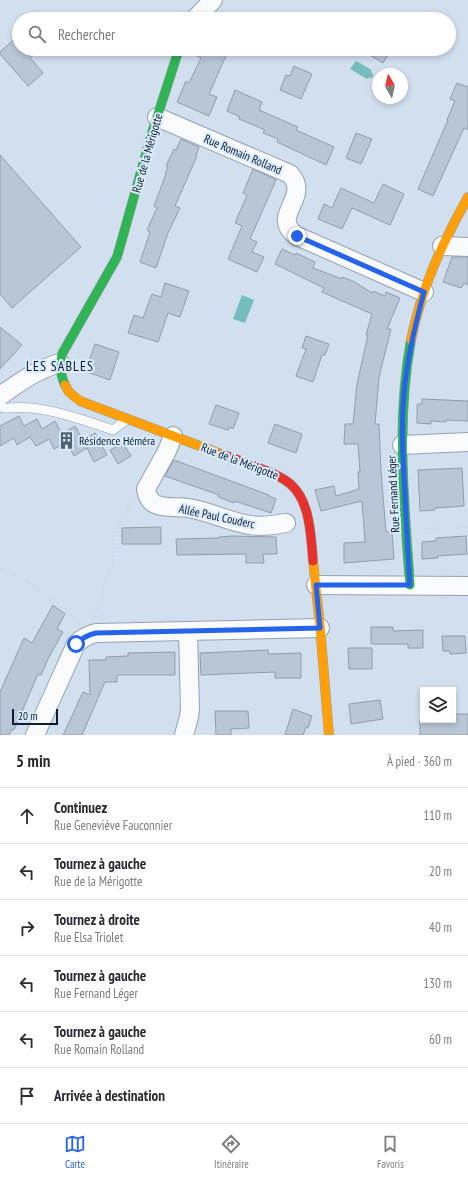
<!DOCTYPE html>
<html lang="fr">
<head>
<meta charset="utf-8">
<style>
	body { margin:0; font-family:"PT Sans Narrow",sans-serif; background:#f7f7f7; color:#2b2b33 }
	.controls { position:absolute; right:12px; bottom:12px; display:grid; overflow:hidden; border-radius:0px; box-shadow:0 2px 6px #0003 }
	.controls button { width:36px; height:36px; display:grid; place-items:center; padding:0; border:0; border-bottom:1px solid #e1e1e2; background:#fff; color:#2b2b33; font:20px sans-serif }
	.compass { position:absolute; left:372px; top:68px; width:36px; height:36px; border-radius:50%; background:#fff; box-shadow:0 2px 6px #0003; rotate:351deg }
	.scale { position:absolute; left:12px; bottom:10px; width:46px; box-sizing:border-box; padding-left:4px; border:2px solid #0e1e2e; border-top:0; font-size:11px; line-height:14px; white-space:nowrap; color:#0e1e2e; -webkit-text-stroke:3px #daebfd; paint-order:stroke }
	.stop { position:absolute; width:12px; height:12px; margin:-9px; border:3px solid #2563eb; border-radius:50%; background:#fff }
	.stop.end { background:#2563eb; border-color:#fff; box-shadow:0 1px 4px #0008 }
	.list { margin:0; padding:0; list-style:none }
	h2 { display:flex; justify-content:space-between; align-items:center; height:52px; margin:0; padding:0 16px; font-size:17px }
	h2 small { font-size:13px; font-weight:400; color:#7c7c81 }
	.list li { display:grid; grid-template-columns:26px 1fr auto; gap:12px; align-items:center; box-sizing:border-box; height:56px; padding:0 16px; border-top:1px solid #e1e1e2 }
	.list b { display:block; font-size:15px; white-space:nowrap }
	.list p { margin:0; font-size:13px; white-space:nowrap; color:#7c7c81 }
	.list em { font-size:13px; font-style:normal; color:#7c7c81 }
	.icon { flex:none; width:22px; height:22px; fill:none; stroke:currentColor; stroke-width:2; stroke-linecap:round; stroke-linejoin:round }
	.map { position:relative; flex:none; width:468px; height:735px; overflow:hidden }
	.search { position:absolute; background:#fff; box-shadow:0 2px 6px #0003; left:12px; right:12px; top:12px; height:44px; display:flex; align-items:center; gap:10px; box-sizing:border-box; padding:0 14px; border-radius:22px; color:#7c7c81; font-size:15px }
	.sheet { height:388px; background:#fff }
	nav { display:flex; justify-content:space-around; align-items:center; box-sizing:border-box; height:56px; border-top:1px solid #e1e1e2; background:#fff; font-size:11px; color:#7c7c81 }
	nav a { display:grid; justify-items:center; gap:2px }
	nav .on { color:#2563eb }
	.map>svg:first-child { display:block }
	.water { fill:#75bdbe }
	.building { fill:#b8c6d5; stroke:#909eac }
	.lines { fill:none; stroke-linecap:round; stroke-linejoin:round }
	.lane-casing { stroke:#94a2b0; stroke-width:10 }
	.street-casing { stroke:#94a2b0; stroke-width:20 }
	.fast-casing { stroke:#94a2b0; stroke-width:10 }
	.slow-casing { stroke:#94a2b0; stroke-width:10 }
	.jam-casing { stroke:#94a2b0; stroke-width:10 }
	.path { stroke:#ced3d8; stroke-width:2.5; stroke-dasharray:1 3; stroke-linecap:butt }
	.lane { stroke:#f8fafc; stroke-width:9 }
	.street { stroke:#f8fafc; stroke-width:18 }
	.fast { stroke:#30b455; stroke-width:9 }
	.slow { stroke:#ff9f0a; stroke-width:9 }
	.jam { stroke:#e5322d; stroke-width:9 }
	.route { stroke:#2563eb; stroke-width:5 }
	.labels { text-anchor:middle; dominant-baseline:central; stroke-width:4; stroke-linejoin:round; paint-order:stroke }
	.street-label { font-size:12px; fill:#0e1e2e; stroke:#daebfd }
	.poi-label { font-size:12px; fill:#0e1e2e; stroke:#daebfd; text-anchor:start }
	.quarter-label { font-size:14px; letter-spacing:1px; fill:#0e1e2e; stroke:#daebfd }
</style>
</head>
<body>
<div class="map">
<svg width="468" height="735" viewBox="0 0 468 735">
	<rect width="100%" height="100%" fill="#d1dfee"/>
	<g class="water">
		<polygon points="356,61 372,70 371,72 373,74 373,77 367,79 350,69"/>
		<polygon points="242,295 254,300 245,323 233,319"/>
	</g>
	<g class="building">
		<polygon points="19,35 19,49 40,49 30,58 43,73 28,86 0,54 0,52"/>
		<polygon points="191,49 229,49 209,94 217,97 209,116 177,102 186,81 189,83 201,58 191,53"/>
		<polygon points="360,49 392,49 383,63"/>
		<polygon points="294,66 312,74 301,99 280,90 286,75 290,76"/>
		<polygon points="457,83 468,87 468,130 464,128 433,196 418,189 448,120 447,120 455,101 450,99"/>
		<polygon points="235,90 262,102 259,110 298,127 296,130 334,147 326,165 277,142 278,139 263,133 265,130 239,119 240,117 227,111"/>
		<polygon points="356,133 372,139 361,164 346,158"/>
		<polygon points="181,139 199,147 196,156 197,156 175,206 180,208 168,233 156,268 140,262 150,232 147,230 157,208 154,206 166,174 165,174 168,167 166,166 174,149 176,150"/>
		<polygon points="0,155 81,247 12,308 0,294"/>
		<polygon points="253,169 276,180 250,239 257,242 252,252 264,257 257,272 228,259 242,226 235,223 247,195 243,193"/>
		<polygon points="383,184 404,194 390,225 352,208 342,229 318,219 324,204 332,208 341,188 374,203"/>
		<polygon points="282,249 295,255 296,253 315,262 313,268 342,279 342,277 353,281 372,293 373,291 385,296 386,292 400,298 387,329 391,329 379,377 375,424 379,424 381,471 386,532 392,532 394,559 344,563 344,543 365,542 362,501 321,511 315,490 334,486 336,496 359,489 358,472 360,472 358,444 344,444 345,424 353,424 357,384 368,335 366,335 372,314 322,292 324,288 275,264"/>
		<polygon points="452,257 468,257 468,285 464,283 461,288 443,282"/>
		<polygon points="165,283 189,291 180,317 168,313 158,342 128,333 134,315 143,318 152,294 161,297"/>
		<polygon points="0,327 22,345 0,369"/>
		<polygon points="306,336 329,344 325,355 322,355 313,382 296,376 306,349 302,348"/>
		<polygon points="95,344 119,352 110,380 87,372 91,361 89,361"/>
		<polygon points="422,399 468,401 468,421 446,420 446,422 431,421 431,424 417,423 417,404 422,404"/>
		<polygon points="216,405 239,413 233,429 229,427 228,430 209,424"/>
		<polygon points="19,416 24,426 37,419 42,429 55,421 62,434 75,426 83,440 95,433 107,455 94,462 87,448 74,456 67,442 54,449 49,439 36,446 30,437 17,445 14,438 0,446 0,426"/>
		<polygon points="275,424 302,434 296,453 268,443"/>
		<polygon points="123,443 131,456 118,464 110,450"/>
		<polygon points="174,460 269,495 269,496 276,499 271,513 235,501 234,503 218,497 219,495 165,476"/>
		<polygon points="462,468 464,506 435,508 435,510 420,511 418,470"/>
		<polygon points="161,527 161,544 122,544 122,528"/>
		<polygon points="232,536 276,537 277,554 263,554 264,563 246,563 246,554 177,555 176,539 219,538 219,537"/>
		<polygon points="466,536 467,554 437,556 438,558 422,559 422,542 436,541 436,538"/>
		<polygon points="53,605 65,614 57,629 63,632 48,659 41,675 38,674 14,730 12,729 9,735 0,735 0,692 24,638 32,643"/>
		<polygon points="371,627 393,627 393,631 423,630 423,648 408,648 408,644 371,644"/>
		<polygon points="442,636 465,636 466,653 450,654 450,651 443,651"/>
		<polygon points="348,648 372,648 372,669 349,669"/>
		<polygon points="268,650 268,654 301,653 301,678 275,678 275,672 201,675 200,653"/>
		<polygon points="175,652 175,675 117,675 117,682 105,682 82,735 63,735 83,692 90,695 89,660 106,660 106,657 128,656 128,653"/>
		<polygon points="380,700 383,719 351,724 349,704"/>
		<polygon points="293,709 312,716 308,728 306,727 303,735 285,735"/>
		<polygon points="215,711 248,711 249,728 231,729 231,735 216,735"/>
		<polygon points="455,714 468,714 468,735 420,735 420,720 456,720"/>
	</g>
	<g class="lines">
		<defs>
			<path id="lane" d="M0 404 3 408C12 408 22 407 31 408 60 411 86 421 113 430L126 420"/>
			<g id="street">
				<polyline points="195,19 213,0"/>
				<path d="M157 117 290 174C312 198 268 216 297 236L424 292"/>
				<polyline points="442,246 468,247"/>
				<path d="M0 396C20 382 36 370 60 363"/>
				<path d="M173 436 167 451 146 489C147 495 149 501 155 504 164 509 178 506 188 508 209 511 229 522 250 525 262 527 274 525 286 523"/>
				<polyline points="402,445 468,442"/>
				<polyline points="316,585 468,586"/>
				<path d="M35 735 76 644C82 638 87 635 96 633L320 628"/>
				<polyline points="184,735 189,717 190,710 188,631"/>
			</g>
			<g id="fast">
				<path d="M65 385C60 375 60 365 62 354L117 257 151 136 179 49"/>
				<path d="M410 585C404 503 396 421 411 340"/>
			</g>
			<g id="slow">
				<path d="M411 340C422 286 442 244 468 197"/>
				<polyline points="65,385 69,392 80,401 221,454"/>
				<polyline points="313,561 320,626 329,735"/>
			</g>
			<path id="jam" d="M221 454C233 458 244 462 256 467 285 477 301 485 308 518 311 532 312 546 313 561"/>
		</defs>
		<use href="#lane" class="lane-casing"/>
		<use href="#street" class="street-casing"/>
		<use href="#fast" class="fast-casing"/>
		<use href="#slow" class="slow-casing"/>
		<use href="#jam" class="jam-casing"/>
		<g class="path">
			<polyline points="425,529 468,527"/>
			<polyline points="0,569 23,578 80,622"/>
			<polyline points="95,617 106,580 113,567 114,531 132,501"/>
		</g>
		<use href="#lane" class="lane"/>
		<use href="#street" class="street"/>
		<use href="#fast" class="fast"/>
		<use href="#slow" class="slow"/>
		<use href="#jam" class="jam"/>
	</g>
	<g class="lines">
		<path class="route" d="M76 644C82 638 87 635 96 633L320 628 316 585H410C408 555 406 524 405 494 403 460 401 427 404 393 407 359 415 325 424 292L297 236"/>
	</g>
	<defs>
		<symbol id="building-bare" viewBox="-9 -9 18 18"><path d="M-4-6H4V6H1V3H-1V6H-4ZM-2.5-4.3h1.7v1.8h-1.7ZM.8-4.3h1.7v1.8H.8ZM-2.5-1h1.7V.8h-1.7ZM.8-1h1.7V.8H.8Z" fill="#526271" stroke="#daebfd" stroke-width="2.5" paint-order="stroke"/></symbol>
	</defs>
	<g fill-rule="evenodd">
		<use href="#building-bare" x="54" y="428" width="25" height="25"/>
	</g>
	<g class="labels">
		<g class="street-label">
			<text transform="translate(147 153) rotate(-74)">Rue de la Mérigotte</text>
			<text transform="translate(243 154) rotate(23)">Rue Romain Rolland</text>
			<text transform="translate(240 461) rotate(21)">Rue de la Mérigotte</text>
			<text transform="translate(393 494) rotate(-93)">Rue Fernand Léger</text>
			<text transform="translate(217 516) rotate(12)">Allée Paul Couderc</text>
		</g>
		<g class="poi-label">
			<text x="79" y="440">Résidence Héméra</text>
		</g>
		<g class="quarter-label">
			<text x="60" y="366">LES SABLES</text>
		</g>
	</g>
</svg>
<div class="controls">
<button><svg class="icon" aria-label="layers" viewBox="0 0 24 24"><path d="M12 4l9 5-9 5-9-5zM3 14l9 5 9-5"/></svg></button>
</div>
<svg class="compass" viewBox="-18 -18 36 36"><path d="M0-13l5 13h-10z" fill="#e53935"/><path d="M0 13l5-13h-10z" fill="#7c7c81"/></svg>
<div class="scale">20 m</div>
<div class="stop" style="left:76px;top:644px"></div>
<div class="stop end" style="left:297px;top:236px"></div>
<div class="search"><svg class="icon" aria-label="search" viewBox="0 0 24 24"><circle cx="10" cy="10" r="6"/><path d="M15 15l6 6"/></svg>Rechercher</div>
</div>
<section class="sheet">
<h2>5 min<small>À pied · 360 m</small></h2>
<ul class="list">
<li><svg class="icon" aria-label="ahead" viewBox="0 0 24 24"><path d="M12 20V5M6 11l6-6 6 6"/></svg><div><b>Continuez</b><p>Rue Geneviève Fauconnier</p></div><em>110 m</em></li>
<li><svg class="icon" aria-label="left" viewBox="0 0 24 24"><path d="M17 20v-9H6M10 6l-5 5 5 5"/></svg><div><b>Tournez à gauche</b><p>Rue de la Mérigotte</p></div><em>20 m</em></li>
<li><svg class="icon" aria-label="right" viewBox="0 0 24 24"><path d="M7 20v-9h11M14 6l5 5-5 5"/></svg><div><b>Tournez à droite</b><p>Rue Elsa Triolet</p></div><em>40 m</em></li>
<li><svg class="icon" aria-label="left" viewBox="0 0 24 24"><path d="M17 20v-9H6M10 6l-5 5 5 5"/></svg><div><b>Tournez à gauche</b><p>Rue Fernand Léger</p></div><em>130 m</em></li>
<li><svg class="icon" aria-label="left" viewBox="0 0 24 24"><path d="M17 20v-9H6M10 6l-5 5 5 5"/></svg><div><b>Tournez à gauche</b><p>Rue Romain Rolland</p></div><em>60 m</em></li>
<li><svg class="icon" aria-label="arrive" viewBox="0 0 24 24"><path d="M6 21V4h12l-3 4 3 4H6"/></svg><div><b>Arrivée à destination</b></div></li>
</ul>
</section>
<nav>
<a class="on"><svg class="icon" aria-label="map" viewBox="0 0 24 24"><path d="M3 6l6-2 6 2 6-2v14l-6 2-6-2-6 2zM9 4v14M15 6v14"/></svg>Carte</a>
<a><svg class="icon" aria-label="directions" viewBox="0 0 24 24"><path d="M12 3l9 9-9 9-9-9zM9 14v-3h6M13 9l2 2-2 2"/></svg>Itinéraire</a>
<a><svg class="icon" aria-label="saved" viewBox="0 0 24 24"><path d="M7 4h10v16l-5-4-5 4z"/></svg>Favoris</a>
</nav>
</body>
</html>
